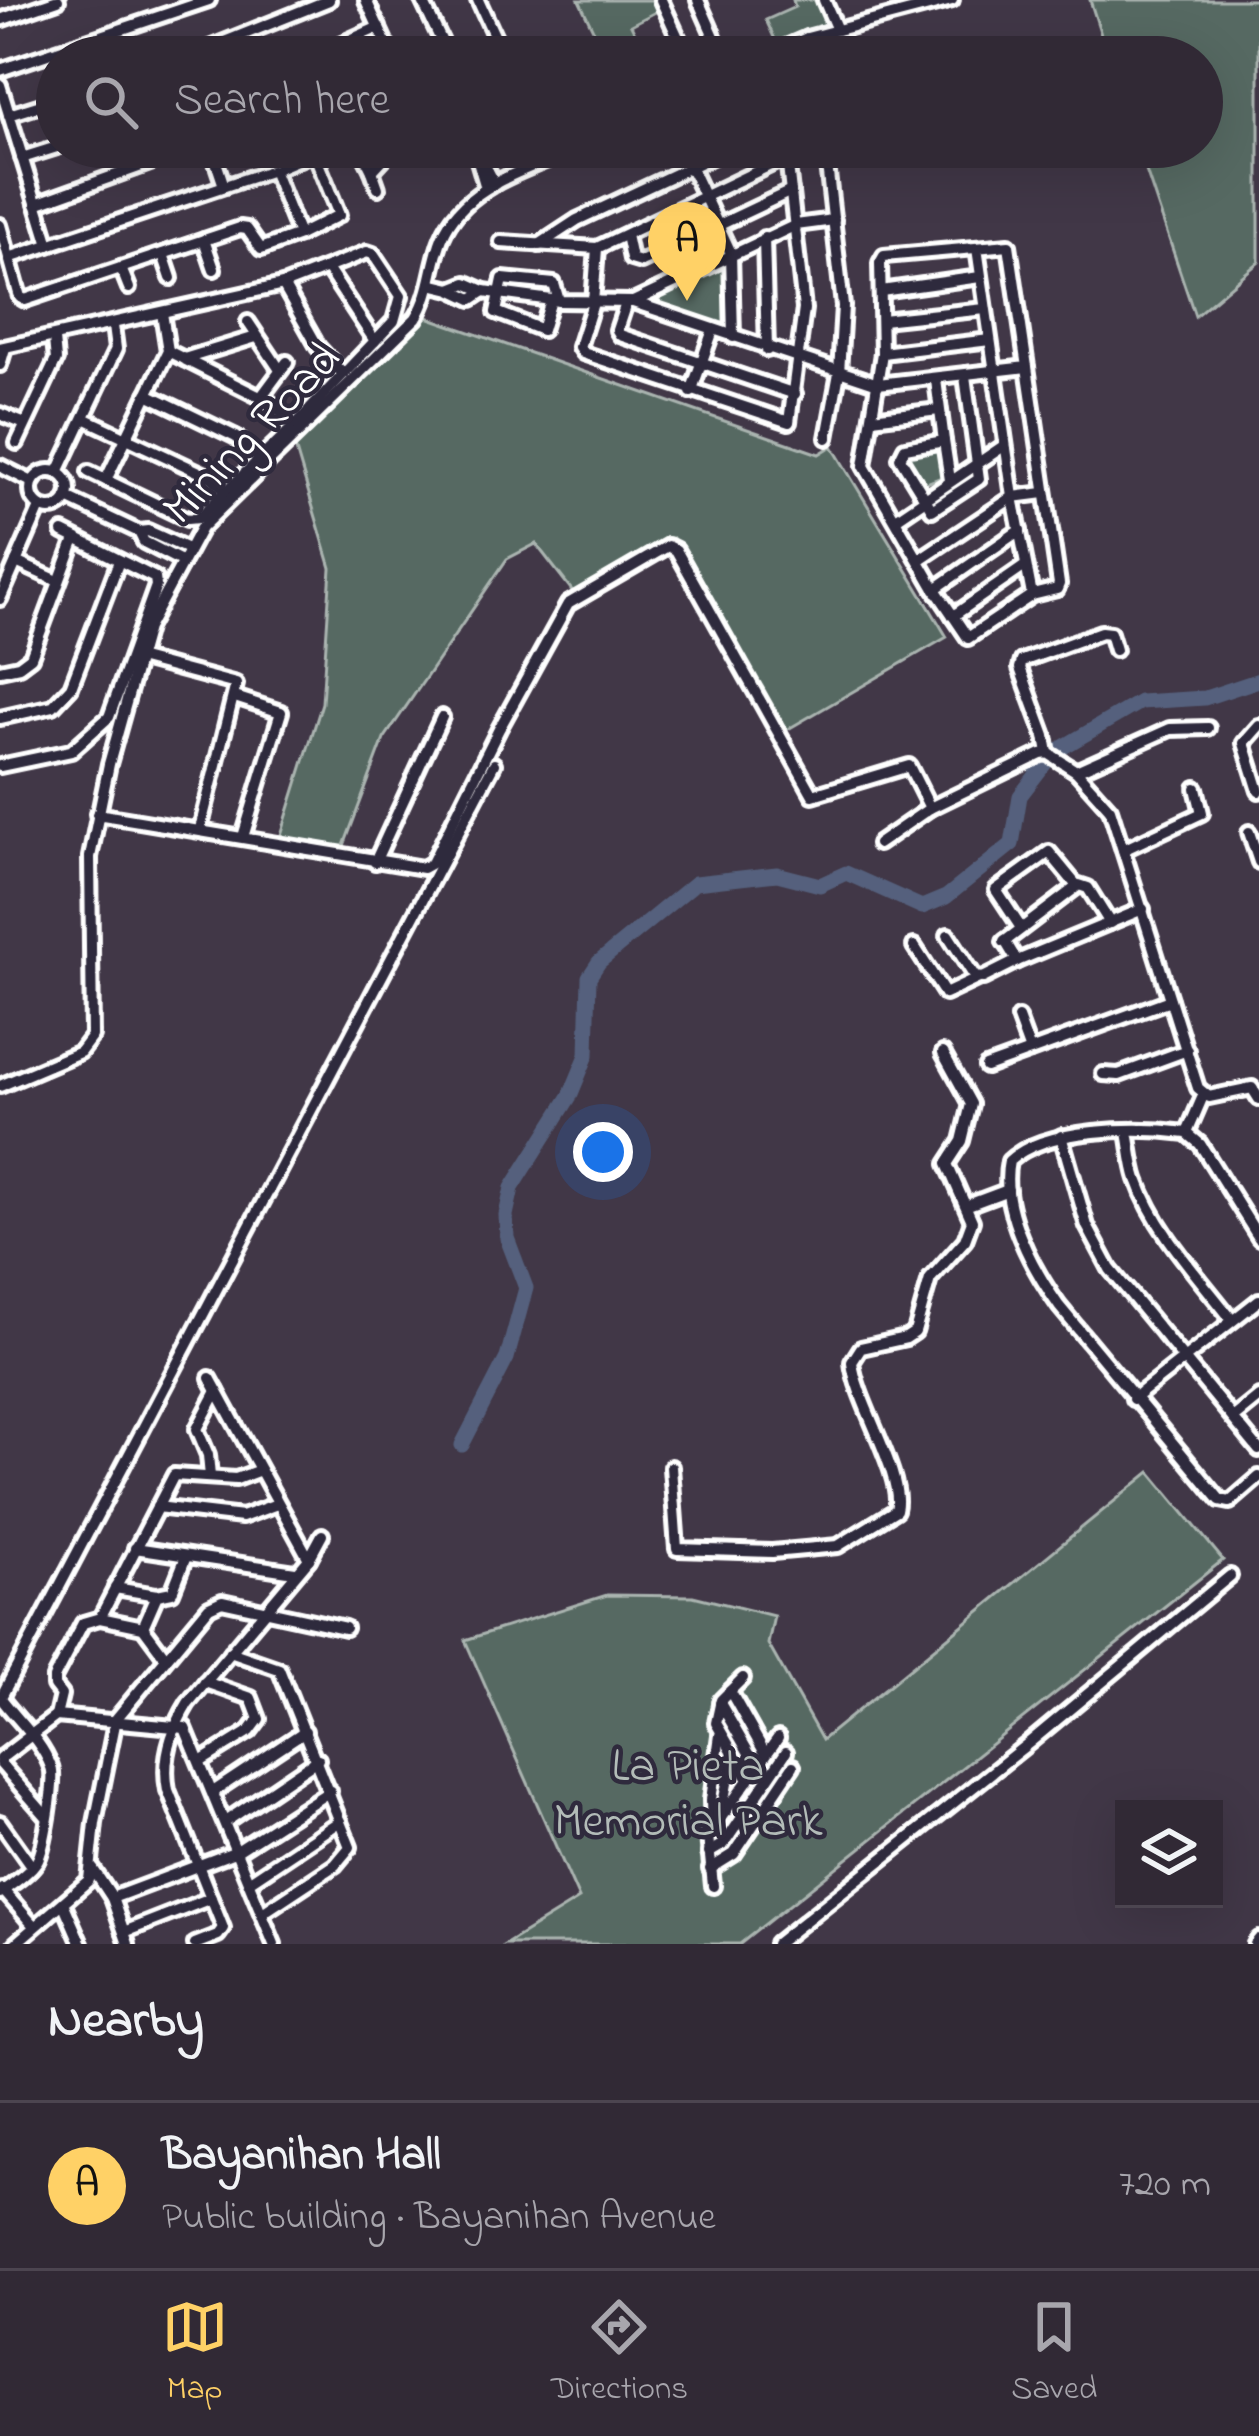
<!DOCTYPE html>
<html lang="en">
<head>
<meta charset="utf-8">
<style>
	body { margin:0; font-family:"Indie Flower",sans-serif; background:#3d3541; color:#f1f3f6 }
	.controls { position:absolute; right:36px; bottom:36px; display:grid; overflow:hidden; border-radius:0px; box-shadow:0 12px 48px #0002 }
	.controls button { width:108px; height:108px; display:grid; place-items:center; padding:0; border:0; border-bottom:3px solid #4c4550; background:#312935; color:#f1f3f6; font:60px sans-serif }
	.you { position:absolute; left:603px; top:1152px; width:42px; height:42px; margin:-30px; border:9px solid #fff; border-radius:50%; background:#1a73e8; box-shadow:0 0 0 18px #1a73e833 }
	.badge { display:grid; place-items:center; width:78px; height:78px; border-radius:50%; background:#ffd166; color:#111; font-size:39px; font-weight:700 }
	.pin { position:absolute; translate:-50% -99px; filter:drop-shadow(0 3px 6px #0008) }
	.pin::after { content:''; position:absolute; top:63px; width:42px; height:36px; background:inherit; clip-path:polygon(0 0,100% 0,50% 100%) }
	.list { margin:0; padding:0; list-style:none }
	h2 { display:flex; justify-content:space-between; align-items:center; height:156px; margin:0; padding:0 48px; font-size:51px }
	h2 small { font-size:39px; font-weight:400; color:#a8a6ad }
	.list li { display:grid; grid-template-columns:78px 1fr auto; gap:36px; align-items:center; box-sizing:border-box; height:168px; padding:0 48px; border-top:3px solid #4c4550 }
	.list b { display:block; font-size:45px; white-space:nowrap }
	.list p { margin:0; font-size:39px; white-space:nowrap; color:#a8a6ad }
	.list em { font-size:39px; font-style:normal; color:#a8a6ad }
	.icon { flex:none; width:66px; height:66px; fill:none; stroke:currentColor; stroke-width:2; stroke-linecap:round; stroke-linejoin:round }
	.map { position:relative; flex:none; width:1259px; height:1944px; overflow:hidden }
	.search { position:absolute; background:#312935; box-shadow:0 12px 48px #0002; left:36px; right:36px; top:36px; height:132px; display:flex; align-items:center; gap:30px; box-sizing:border-box; padding:0 42px; border-radius:66px; color:#a8a6ad; font-size:45px }
	.sheet { height:324px; background:#312935 }
	nav { display:flex; justify-content:space-around; align-items:center; box-sizing:border-box; height:168px; border-top:3px solid #4c4550; background:#312935; font-size:33px; color:#a8a6ad }
	nav a { display:grid; justify-items:center; gap:6px }
	nav .on { color:#ffd166 }
	.map>svg:first-child { display:block }
	.green { fill:#566962; stroke:#aab4b0; stroke-width:3 }
	.lines { fill:none; stroke-linecap:round; stroke-linejoin:round }
	.river { stroke:#54617d; stroke-width:15 }
	.minor-casing { stroke:#fff; stroke-width:20 }
	.minor { stroke:#2f2a3d; stroke-width:10 }
	.labels { text-anchor:middle; dominant-baseline:central; stroke-width:9; stroke-linejoin:round; paint-order:stroke }
	.street-label { font-size:48px; fill:#fff; stroke:#2f2a3d }
	.park-label { font-size:48px; fill:#b3bcb8; stroke:#2f2a3d }
</style>
</head>
<body>
<div class="map">
<svg width="1259" height="1944" viewBox="0 0 1259 1944">
	<rect width="100%" height="100%" fill="#413747"/>
	<filter id="ink" filterUnits="userSpaceOnUse"><feTurbulence type="fractalNoise" baseFrequency=".00833" numOctaves="2"/><feDisplacementMap in="SourceGraphic" scale="24" xChannelSelector="R" yChannelSelector="G"/><feConvolveMatrix kernelMatrix="1 2 1 2 8 2 1 2 1" color-interpolation-filters="sRGB"/></filter>
	<g filter="url(#ink)">
		<g class="green">
			<polygon points="579,0 657,0 661,9 631,25 647,57 606,57"/>
			<polygon points="793,0 820,0 831,27 778,46 766,20 795,7"/>
			<polygon points="1090,0 1259,0 1259,262 1195,316 1138,147 1202,147 1202,57 1108,57"/>
			<polygon points="730,258 732,330 642,302"/>
			<polygon points="421,315 819,454 832,446 947,637 783,732 673,538 574,593 536,544 507,559 384,739 342,851 280,838 322,703 331,568 295,447"/>
			<polygon points="938,444 942,477 919,486 902,453"/>
			<polygon points="1150,1472 1223,1560 740,1944 506,1944 579,1899 465,1640 607,1595 693,1596 774,1616 768,1644 822,1740"/>
		</g>
		<g class="lines">
			<polyline class="river" points="462,1445 507,1358 526,1288 507,1238 506,1215 512,1188 570,1096 587,1055 589,977 599,962 695,883 777,874 820,885 846,873 922,907 946,897 1012,844 1020,796 1053,753 1140,702 1205,698 1259,680"/>
			<defs>
				<g id="minor">
					<polyline points="366,0 392,57"/>
					<polyline points="422,0 449,57"/>
					<polyline points="478,0 504,57"/>
					<polyline points="661,0 687,57"/>
					<polyline points="698,0 723,57"/>
					<polyline points="824,0 837,30"/>
					<polyline points="0,20 58,0"/>
					<polyline points="807,38 813,57"/>
					<polyline points="187,57 329,0"/>
					<polyline points="312,57 379,27"/>
					<polyline points="763,57 807,38 952,0"/>
					<polyline points="0,70 209,0"/>
					<polyline points="0,85 49,245"/>
					<polyline points="9,115 57,100"/>
					<polyline points="211,147 224,186"/>
					<polyline points="360,147 372,171 394,147"/>
					<polyline points="474,147 486,188"/>
					<polyline points="825,147 843,306 839,373 827,438"/>
					<polyline points="477,150 495,184"/>
					<polyline points="22,158 57,147"/>
					<polyline points="691,168 731,253 733,337"/>
					<polyline points="273,170 299,235 339,215 314,153"/>
					<polyline points="372,171 378,188"/>
					<polyline points="36,204 194,147"/>
					<polyline points="0,225 20,297 25,300 240,228 247,229 261,249 299,235"/>
					<polyline points="626,235 631,259 641,262 791,191"/>
					<polyline points="764,238 767,350"/>
					<polyline points="204,240 214,269"/>
					<polyline points="501,242 597,248 593,303 579,347 583,353 789,422 804,309 787,157 597,248"/>
					<polyline points="539,245 577,220 733,147"/>
					<polygon points="1009,245 1059,584 1057,589 1032,595 968,638 935,589 864,466 882,353 880,263 884,256"/>
					<polyline points="977,248 1013,497 1032,595"/>
					<polyline points="163,254 171,278"/>
					<polyline points="9,258 273,170 328,147"/>
					<polyline points="121,268 129,288"/>
					<polyline points="328,270 375,341"/>
					<polyline points="430,284 451,289 472,299 484,291"/>
					<polyline points="283,285 318,347 343,374"/>
					<polyline points="451,289 466,283 484,291 559,301 633,302 796,225 834,220"/>
					<polyline points="881,291 980,277"/>
					<polyline points="551,300 542,330 496,312 503,279 554,284 559,301"/>
					<polyline points="633,302 878,384 1027,367"/>
					<polyline points="626,303 617,330 620,335 795,394"/>
					<polyline points="882,320 985,309"/>
					<polyline points="248,322 280,370"/>
					<polyline points="0,348 283,285 367,252 373,254 401,296 394,321 295,425 198,518 187,519 89,472"/>
					<polyline points="168,351 268,401 295,425"/>
					<polyline points="882,353 990,340"/>
					<polyline points="184,359 256,337"/>
					<polyline points="0,365 5,348"/>
					<polyline points="936,380 944,441 905,448 900,458 932,510 979,479 965,376"/>
					<polyline points="691,392 713,330"/>
					<polyline points="147,394 236,437 259,458"/>
					<polyline points="261,397 287,362"/>
					<polyline points="0,414 25,424"/>
					<polyline points="84,418 212,478 225,491"/>
					<polyline points="872,418 939,410"/>
					<polyline points="944,441 950,480"/>
					<polyline points="17,443 56,360 54,339"/>
					<polyline points="0,466 32,482"/>
					<circle cx="50" cy="490" r="19"/>
					<polyline points="58,472 116,349 113,326"/>
					<polyline points="106,480 168,351 162,313"/>
					<polyline points="67,498 139,532 148,531 188,549"/>
					<polyline points="896,519 1005,445"/>
					<polyline points="139,532 144,542 181,561"/>
					<polyline points="920,559 1013,497 1044,493"/>
					<polyline points="16,562 58,581"/>
					<polyline points="935,589 1020,530"/>
					<polyline points="0,599 40,507"/>
					<polyline points="953,616 1025,566"/>
					<polyline points="138,658 236,684 200,829"/>
					<polyline points="0,670 19,666 31,657 75,539"/>
					<polyline points="235,697 281,712 243,837"/>
					<polyline points="0,718 53,706 71,687 119,561"/>
					<polyline points="1259,726 1244,743 1259,791"/>
					<polyline points="1048,753 1045,736 1020,668 1022,661 1101,632 1110,633 1115,650"/>
					<polyline points="0,766 71,751 109,717 156,586 155,578 63,532"/>
					<polyline points="1076,771 1170,729 1208,728"/>
					<polyline points="97,814 423,868 432,863 499,729 568,604 668,546 676,550 813,795 909,766 930,808"/>
					<polyline points="1249,832 1259,862"/>
					<polyline points="878,844 930,808 1041,754 1048,753 1076,771 1110,809 1198,1088 1209,1097 1252,1088 1259,1099"/>
					<polyline points="1123,850 1202,813 1196,788"/>
					<polyline points="375,862 442,717"/>
					<polyline points="1021,928 996,890 1049,852 1077,886"/>
					<polyline points="948,935 975,977 983,978 1017,961"/>
					<polyline points="1005,941 1017,961 1143,909"/>
					<polyline points="1004,942 1079,885 1088,888 1110,923"/>
					<polyline points="914,946 945,994 979,978"/>
					<polyline points="1018,1018 1030,1051 1170,1000"/>
					<polyline points="986,1067 1030,1051"/>
					<polyline points="1103,1074 1119,1075 1187,1050"/>
					<path d="M0 1086 80 1052 92 1036 90 857 109 764 147 628 201 528 416 318C432 293 431 265 442 238 464 184 530 169 579 147"/>
					<path d="M1128 1132C1131 1147 1132 1164 1137 1179 1155 1231 1199 1277 1232 1320"/>
					<polyline points="1187,1133 1203,1096"/>
					<polyline points="1061,1136 1087,1226 1110,1269 1259,1450"/>
					<polyline points="968,1205 1008,1190"/>
					<path d="M1259 1238 1200 1144 1187 1133C1139 1127 1045 1127 1009 1161 999 1208 1033 1269 1059 1306L1220 1500 1230 1502 1259 1477"/>
					<polyline points="210,1378 309,1559"/>
					<polyline points="1133,1399 1259,1300"/>
					<polyline points="1233,1418 1259,1397"/>
					<path d="M671 1467 677 1549 772 1552 838 1546 896 1510C905 1476 856 1402 852 1362L861 1348 906 1338 915 1332 930 1279 965 1240 972 1221 947 1164 962 1141 971 1104 943 1053"/>
					<polyline points="210,1477 208,1455 197,1429 217,1391"/>
					<polyline points="157,1507 242,1517 277,1504"/>
					<polyline points="135,1548 295,1572"/>
					<polyline points="115,1588 157,1595"/>
					<polyline points="100,1618 174,1475 236,1479 260,1470"/>
					<polyline points="143,1627 157,1595 172,1592 185,1559"/>
					<polyline points="230,1652 279,1669 350,1847 335,1865 264,1912"/>
					<polyline points="743,1678 721,1700 716,1723 749,1780"/>
					<polyline points="730,1691 766,1755"/>
					<path d="M0 1697C17 1720 41 1740 51 1767 56 1779 44 1850 37 1861 28 1874 12 1884 0 1893"/>
					<polyline points="0,1699 494,764"/>
					<polyline points="720,1703 757,1767"/>
					<polyline points="56,1716 61,1695 54,1686 54,1678 83,1623 100,1618 143,1627 166,1658"/>
					<polyline points="0,1759 56,1716 185,1728 274,1944"/>
					<polyline points="200,1762 250,1731 259,1719 251,1698 205,1682"/>
					<polyline points="0,1763 46,1816"/>
					<polyline points="213,1792 305,1731"/>
					<polyline points="727,1811 724,1799 733,1752"/>
					<polyline points="0,1822 32,1867"/>
					<polyline points="225,1822 318,1759"/>
					<polyline points="712,1833 711,1800 720,1735"/>
					<polyline points="709,1853 724,1844 786,1752"/>
					<polyline points="93,1869 112,1898 128,1944"/>
					<polyline points="710,1869 734,1854 793,1766"/>
					<polyline points="250,1881 340,1821"/>
					<polyline points="713,1886 708,1836 778,1738"/>
					<polyline points="2,1889 34,1926"/>
					<polyline points="112,1898 237,1851 330,1791"/>
					<polyline points="64,1905 81,1944"/>
					<polyline points="124,1932 211,1898"/>
					<polyline points="15,1944 89,1880 95,1823 116,1719 209,1607 222,1601 345,1628"/>
					<path d="M195 1944 218 1935 223 1928 168 1790C162 1760 172 1729 188 1703L309 1559 322 1535"/>
					<polyline points="776,1944 1030,1742 1230,1576"/>
					<polyline points="1255,1944 1259,1939"/>
				</g>
			</defs>
			<use href="#minor" class="minor-casing"/>
			<use href="#minor" class="minor"/>
		</g>
	</g>
	<g class="labels">
		<g class="street-label">
			<text transform="translate(253 435) rotate(-46)">Mining Road</text>
		</g>
		<g class="park-label">
			<text x="688" y="1768">La Pieta<tspan x="688" dy="55">Memorial Park</tspan></text>
		</g>
	</g>
</svg>
<div class="controls">
<button><svg class="icon" aria-label="layers" viewBox="0 0 24 24"><path d="M12 4l9 5-9 5-9-5zM3 14l9 5 9-5"/></svg></button>
</div>
<div class="you"></div>
<div class="pin badge" style="left:687px;top:301px">A</div>
<div class="search"><svg class="icon" aria-label="search" viewBox="0 0 24 24"><circle cx="10" cy="10" r="6"/><path d="M15 15l6 6"/></svg>Search here</div>
</div>
<section class="sheet">
<h2>Nearby<small></small></h2>
<ul class="list">
<li><span class="badge">A</span><div><b>Bayanihan Hall</b><p>Public building · Bayanihan Avenue</p></div><em>720 m</em></li>
</ul>
</section>
<nav>
<a class="on"><svg class="icon" aria-label="map" viewBox="0 0 24 24"><path d="M3 6l6-2 6 2 6-2v14l-6 2-6-2-6 2zM9 4v14M15 6v14"/></svg>Map</a>
<a><svg class="icon" aria-label="directions" viewBox="0 0 24 24"><path d="M12 3l9 9-9 9-9-9zM9 14v-3h6M13 9l2 2-2 2"/></svg>Directions</a>
<a><svg class="icon" aria-label="saved" viewBox="0 0 24 24"><path d="M7 4h10v16l-5-4-5 4z"/></svg>Saved</a>
</nav>
</body>
</html>
